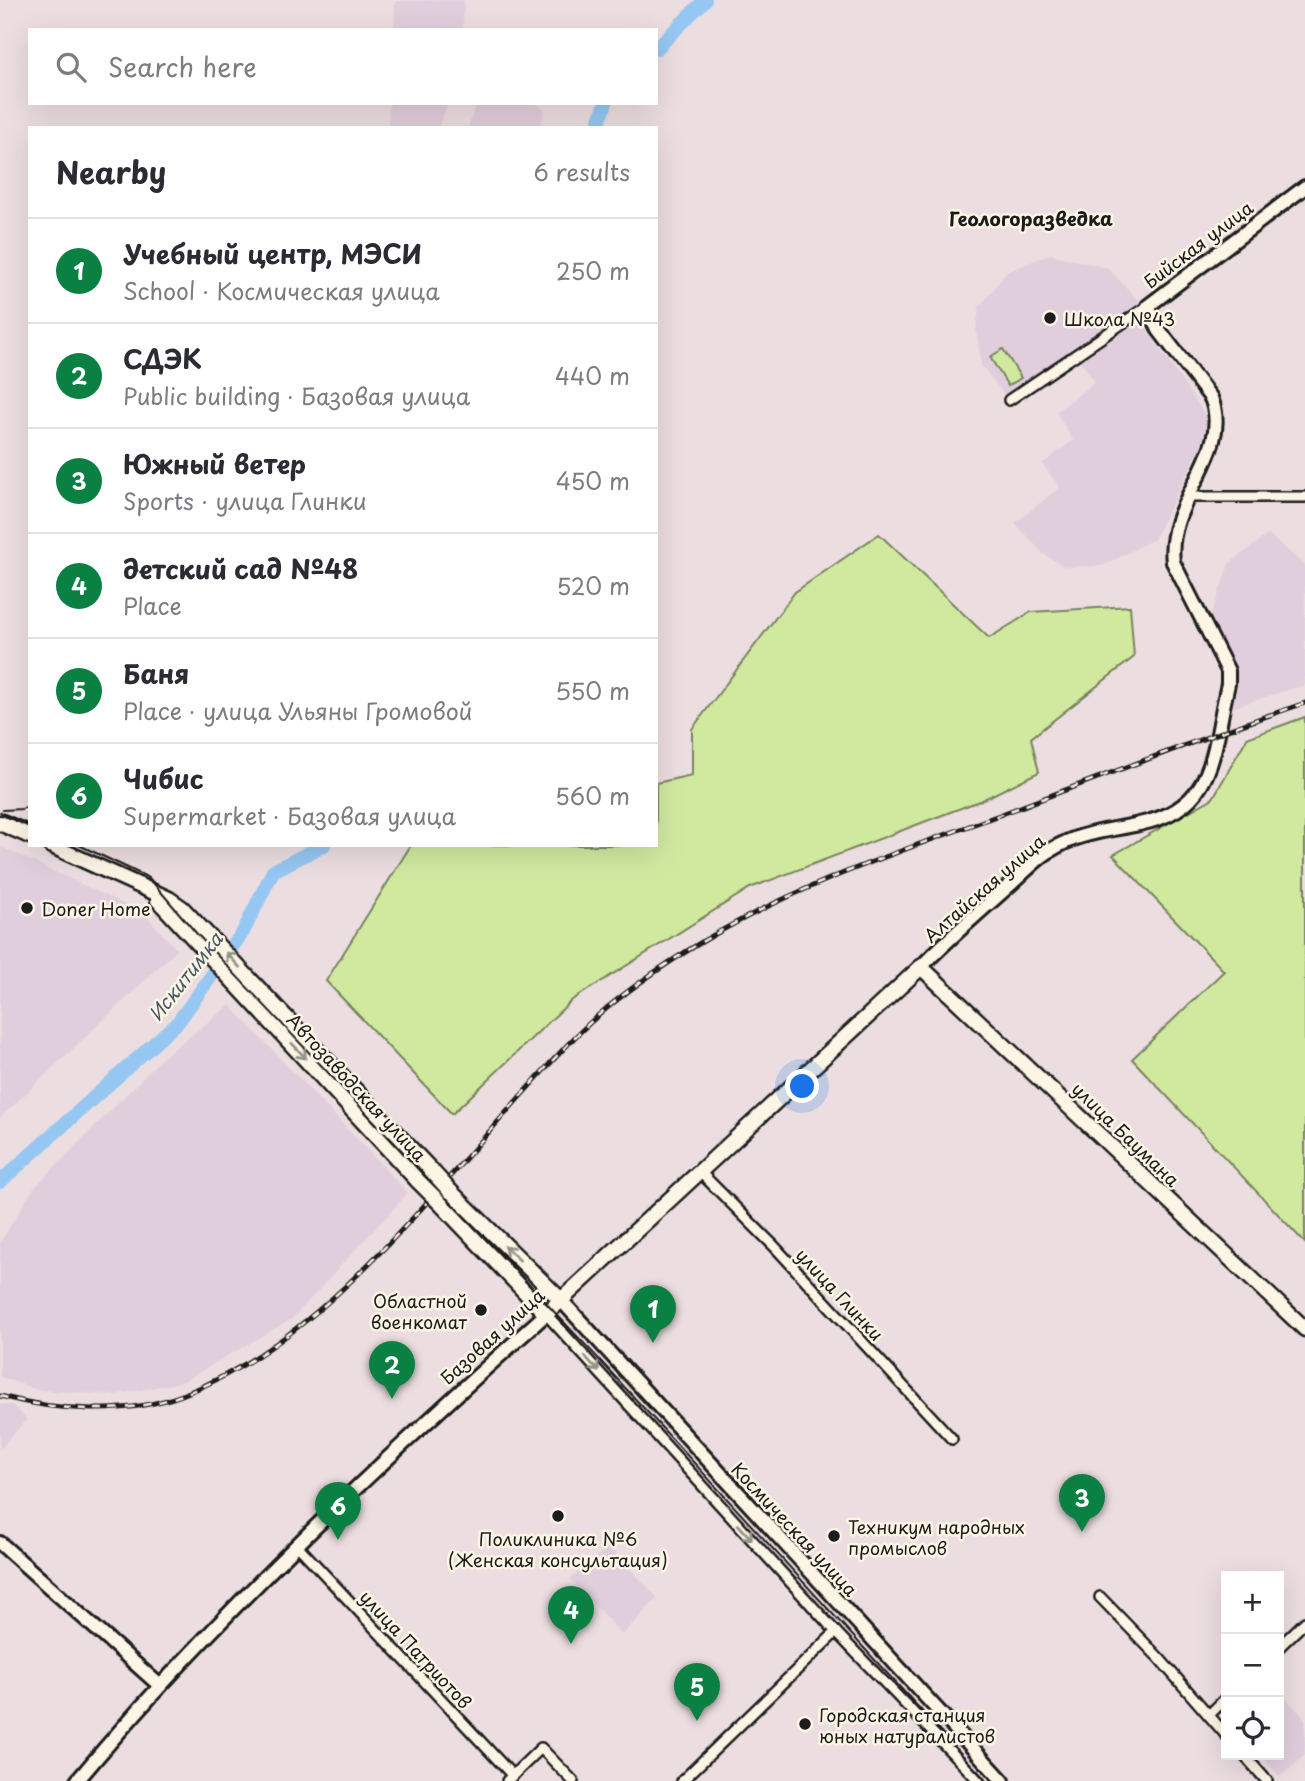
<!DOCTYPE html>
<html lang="en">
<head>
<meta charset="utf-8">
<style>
	body { margin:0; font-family:"Playpen Sans",sans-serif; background:#f2f2f3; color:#2b2b33 }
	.controls { position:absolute; right:21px; bottom:21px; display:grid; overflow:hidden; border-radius:0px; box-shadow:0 7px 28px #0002 }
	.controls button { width:63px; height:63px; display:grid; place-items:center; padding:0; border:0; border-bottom:2px solid #e1e1e2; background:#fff; color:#2b2b33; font:35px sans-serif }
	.you { position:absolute; left:803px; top:1087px; width:24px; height:24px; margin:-18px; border:5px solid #fff; border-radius:50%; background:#1a73e8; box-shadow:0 0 0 10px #1a73e833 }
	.badge { display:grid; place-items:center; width:46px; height:46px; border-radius:50%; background:#0b8043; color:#fff; font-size:23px; font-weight:700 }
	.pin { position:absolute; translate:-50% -58px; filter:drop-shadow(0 2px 4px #0008) }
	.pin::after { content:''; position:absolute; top:37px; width:24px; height:21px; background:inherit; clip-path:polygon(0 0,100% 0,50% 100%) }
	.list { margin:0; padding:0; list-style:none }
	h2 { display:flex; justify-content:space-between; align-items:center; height:91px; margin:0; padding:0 28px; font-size:30px }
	h2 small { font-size:23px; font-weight:400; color:#7c7c81 }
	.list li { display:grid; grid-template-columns:46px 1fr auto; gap:21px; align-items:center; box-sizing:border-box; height:105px; padding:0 28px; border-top:2px solid #e1e1e2 }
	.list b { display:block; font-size:26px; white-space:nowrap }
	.list p { margin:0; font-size:23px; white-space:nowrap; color:#7c7c81 }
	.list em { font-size:23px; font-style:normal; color:#7c7c81 }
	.icon { flex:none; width:38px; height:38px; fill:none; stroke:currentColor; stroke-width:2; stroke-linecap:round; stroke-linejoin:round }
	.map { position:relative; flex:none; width:1305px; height:1781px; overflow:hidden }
	.search { position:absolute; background:#fff; box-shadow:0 7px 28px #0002; left:28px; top:28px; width:630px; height:77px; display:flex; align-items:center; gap:18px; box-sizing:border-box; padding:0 24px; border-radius:0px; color:#7c7c81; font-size:26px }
	.panel { position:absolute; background:#fff; box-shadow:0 7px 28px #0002; left:28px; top:126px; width:630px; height:721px; border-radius:0px }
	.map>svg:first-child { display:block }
	.built { fill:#e1cedc }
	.green { fill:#d1e99f; stroke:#76825e; stroke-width:2 }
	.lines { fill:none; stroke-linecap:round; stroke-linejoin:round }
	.river { stroke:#96c7f2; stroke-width:14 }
	.street-casing { stroke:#1c1c1c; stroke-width:14 }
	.secondary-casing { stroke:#1c1c1c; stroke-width:18 }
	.primary-casing { stroke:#1c1c1c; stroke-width:19 }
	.street { stroke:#fcf5e5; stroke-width:9 }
	.secondary { stroke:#fcf5e5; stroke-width:12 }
	.primary { stroke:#fcf5e5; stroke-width:14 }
	.tram { stroke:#1c1c1c; stroke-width:2 }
	.rail-casing { stroke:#1c1c1c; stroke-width:5 }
	.rail { stroke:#fcf5e5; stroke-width:2.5; stroke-dasharray:8; stroke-linecap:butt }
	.primary-bridge-casing { stroke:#1c1c1c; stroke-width:19; stroke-linecap:butt }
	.primary-bridge { stroke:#fcf5e5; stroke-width:14 }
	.oneway { stroke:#97938b }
	.poi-dot { fill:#1c1c1c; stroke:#fcf5e5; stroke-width:2.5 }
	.labels { text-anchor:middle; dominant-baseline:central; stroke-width:5; stroke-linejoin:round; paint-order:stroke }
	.street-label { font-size:18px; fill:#1c1c1c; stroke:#fcf5e5 }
	.poi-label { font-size:18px; fill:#1c1c1c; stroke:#fcf5e5; text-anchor:start }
	.neighbourhood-label { font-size:19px; font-weight:bold; fill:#1c1c1c; stroke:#fcf5e5 }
	.water-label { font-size:19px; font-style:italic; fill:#475867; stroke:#fcf5e5 }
</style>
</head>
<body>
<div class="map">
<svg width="1305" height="1781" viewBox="0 0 1305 1781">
	<rect width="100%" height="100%" fill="#ecdee0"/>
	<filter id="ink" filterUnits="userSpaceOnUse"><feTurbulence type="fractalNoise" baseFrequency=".0143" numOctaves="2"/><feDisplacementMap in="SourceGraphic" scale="14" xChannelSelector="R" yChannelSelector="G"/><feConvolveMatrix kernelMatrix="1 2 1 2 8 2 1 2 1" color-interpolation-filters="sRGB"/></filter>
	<g filter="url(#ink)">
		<g class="built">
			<polygon points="464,0 463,30 394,30 395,1"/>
			<polygon points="389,103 448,103 438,128 388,128"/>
			<polygon points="476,103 535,103 545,111 539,128 468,128"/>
			<polygon points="1050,254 1108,268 1143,305 1006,397 981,365 976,329 979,307 1007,272"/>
			<polygon points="1141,321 1212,425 1154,539 1103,566 1066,567 1043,554 1015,523 1060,487 1042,464 1073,440 1056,412 1095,382 1079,359"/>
			<polygon points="1268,534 1305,565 1305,685 1234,707 1234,668 1211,615 1229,564"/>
			<polygon points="0,846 145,914 177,950 0,1118"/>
			<polygon points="230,1005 408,1193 292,1319 182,1382 114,1395 38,1390 0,1377 0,1242 33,1189 163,1057"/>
			<polygon points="0,1404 12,1405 27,1419 0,1449"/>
			<polygon points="609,1546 658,1598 622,1635 570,1579"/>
			<polygon points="1279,1690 1305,1719 1305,1755 1280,1777 1261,1755 1279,1755"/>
		</g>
		<g class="green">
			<polygon points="1003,349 1021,378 1008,386 990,357"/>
			<polygon points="879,534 989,638 1031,612 1130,606 1134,657 1031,738 1039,772 982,800 750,888 572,1000 452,1114 326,981 411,845 656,845 656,783 692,775 692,729 795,592"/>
			<polygon points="1305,717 1305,1243 1132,1059 1224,971 1113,855 1213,798 1247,738"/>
		</g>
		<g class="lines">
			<g class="river">
				<polyline points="656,49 705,0"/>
				<polyline points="597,128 606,103"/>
				<polyline points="0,1182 178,1022 243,932 273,871 324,845"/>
			</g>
			<defs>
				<g id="street">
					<polyline points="1009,400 1148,306"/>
					<polyline points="1187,497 1305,497"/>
					<polyline points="701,1173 775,1247 952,1439"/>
					<polyline points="546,1314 836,1632 979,1781"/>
					<polyline points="296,1544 512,1775"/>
					<polyline points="1100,1597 1159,1658 1226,1735"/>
					<polyline points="1279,1647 1305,1622"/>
					<polyline points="1209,1715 1226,1698"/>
					<polyline points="1244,1755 1267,1781"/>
					<polyline points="507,1781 541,1748 573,1781"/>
					<polyline points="682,1781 836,1632"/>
				</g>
				<g id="secondary">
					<path d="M921 967C950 937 981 911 1012 883 1028 869 1042 853 1062 844 1085 832 1114 830 1139 824 1218 808 1212 750 1228 684V671L1173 562C1165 500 1234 453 1211 398L1159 330 1148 306 1305 187"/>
					<polyline points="561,1300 1003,1781"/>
					<polyline points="0,1543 158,1684"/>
					<path d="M77 1781C219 1611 381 1462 546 1314"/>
				</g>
				<g id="primary">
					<polyline points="0,823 30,836"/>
					<polyline points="50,845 169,899 182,908 431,1170"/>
					<polyline points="158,900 418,1181"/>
					<polyline points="450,1191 561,1300"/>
					<polyline points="439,1202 546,1314 921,967 1305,1329"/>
				</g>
			</defs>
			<use href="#street" class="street-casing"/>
			<use href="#secondary" class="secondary-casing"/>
			<use href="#primary" class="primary-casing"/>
			<use href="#street" class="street"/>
			<use href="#secondary" class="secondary"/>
			<use href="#primary" class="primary"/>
			<g class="tram">
				<polyline points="3,810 22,809 30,804"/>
				<polyline points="0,812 30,825"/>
				<polyline points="79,845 149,878 197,934 595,1355 986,1781"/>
			</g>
			<defs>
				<path id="rail" d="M0 1396C57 1411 125 1416 182 1395 339 1336 460 1154 576 1036 613 999 660 967 705 940 798 885 901 851 1002 814 1103 776 1203 737 1305 703"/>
			</defs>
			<use href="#rail" class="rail-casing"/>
			<use href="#rail" class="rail"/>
			<defs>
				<g id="primary-bridge">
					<polyline points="431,1170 450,1191"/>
					<polyline points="418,1181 439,1202"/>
				</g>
			</defs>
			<use href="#primary-bridge" class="primary-bridge-casing"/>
			<use href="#primary-bridge" class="primary-bridge"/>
		</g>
		<defs><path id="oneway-shaft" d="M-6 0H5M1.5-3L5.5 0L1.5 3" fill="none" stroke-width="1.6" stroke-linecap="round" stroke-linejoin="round" transform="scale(1.75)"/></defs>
		<g class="oneway">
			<use href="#oneway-shaft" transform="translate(233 960) rotate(-133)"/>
			<use href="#oneway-shaft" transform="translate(299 1051) rotate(47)"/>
			<use href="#oneway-shaft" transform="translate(512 1253) rotate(-137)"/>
			<use href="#oneway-shaft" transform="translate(592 1364) rotate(48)"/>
			<use href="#oneway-shaft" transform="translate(745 1532) rotate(48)"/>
		</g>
	</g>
	<g class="poi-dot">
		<circle cx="1050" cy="318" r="7"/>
		<circle cx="27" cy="908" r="7"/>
		<circle cx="481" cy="1310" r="7"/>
		<circle cx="558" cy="1516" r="7"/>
		<circle cx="834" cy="1536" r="7"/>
		<circle cx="805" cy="1724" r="7"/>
	</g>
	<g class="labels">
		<g class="street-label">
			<text transform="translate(1198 244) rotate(-37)">Бийская улица</text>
			<text transform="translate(984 888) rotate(-41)">Алтайская улица</text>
			<text transform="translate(357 1087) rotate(47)">Автозаводская улица</text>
			<text transform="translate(1126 1134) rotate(44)">улица Баумана</text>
			<text transform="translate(840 1294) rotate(47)">улица Глинки</text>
			<text transform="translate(492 1336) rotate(-42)">Базовая улица</text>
			<text transform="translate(795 1529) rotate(47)">Космическая улица</text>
			<text transform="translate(416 1649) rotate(47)">улица Патриотов</text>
		</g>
		<g class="poi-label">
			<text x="1064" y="318">Школа №43</text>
			<text x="41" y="908">Doner Home</text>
			<text x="467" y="1300" text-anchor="end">Областной<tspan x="467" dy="21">военкомат</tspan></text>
			<text x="848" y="1526">Техникум народных<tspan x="848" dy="21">промыслов</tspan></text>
			<text x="558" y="1538" text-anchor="middle">Поликлиника №6<tspan x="558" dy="21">(Женская консультация)</tspan></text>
			<text x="819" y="1714">Городская станция<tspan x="819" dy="21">юных натуралистов</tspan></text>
		</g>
		<g class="neighbourhood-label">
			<text x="1031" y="218">Геологоразведка</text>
		</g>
		<g class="water-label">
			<text transform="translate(185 976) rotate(-52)">Искитимка</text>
		</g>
	</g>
</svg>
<div class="controls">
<button>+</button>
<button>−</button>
<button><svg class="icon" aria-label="locate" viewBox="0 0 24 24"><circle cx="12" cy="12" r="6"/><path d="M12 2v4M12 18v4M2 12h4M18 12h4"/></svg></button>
</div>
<div class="you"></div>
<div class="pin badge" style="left:653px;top:1343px">1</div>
<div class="pin badge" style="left:392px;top:1399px">2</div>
<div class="pin badge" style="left:1082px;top:1532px">3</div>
<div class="pin badge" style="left:571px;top:1644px">4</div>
<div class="pin badge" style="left:697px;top:1721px">5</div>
<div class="pin badge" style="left:338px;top:1540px">6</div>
<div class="search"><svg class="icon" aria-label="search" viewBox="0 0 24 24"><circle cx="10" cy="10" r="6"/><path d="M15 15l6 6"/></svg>Search here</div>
<section class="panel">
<h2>Nearby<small>6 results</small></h2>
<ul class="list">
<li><span class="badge">1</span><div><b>Учебный центр, МЭСИ</b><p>School · Космическая улица</p></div><em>250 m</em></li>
<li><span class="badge">2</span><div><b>СДЭК</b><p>Public building · Базовая улица</p></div><em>440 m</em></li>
<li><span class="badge">3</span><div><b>Южный ветер</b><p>Sports · улица Глинки</p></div><em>450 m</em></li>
<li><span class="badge">4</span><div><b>детский сад №48</b><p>Place</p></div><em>520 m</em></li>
<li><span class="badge">5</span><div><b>Баня</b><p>Place · улица Ульяны Громовой</p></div><em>550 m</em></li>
<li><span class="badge">6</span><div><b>Чибис</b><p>Supermarket · Базовая улица</p></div><em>560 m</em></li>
</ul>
</section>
</div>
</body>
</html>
